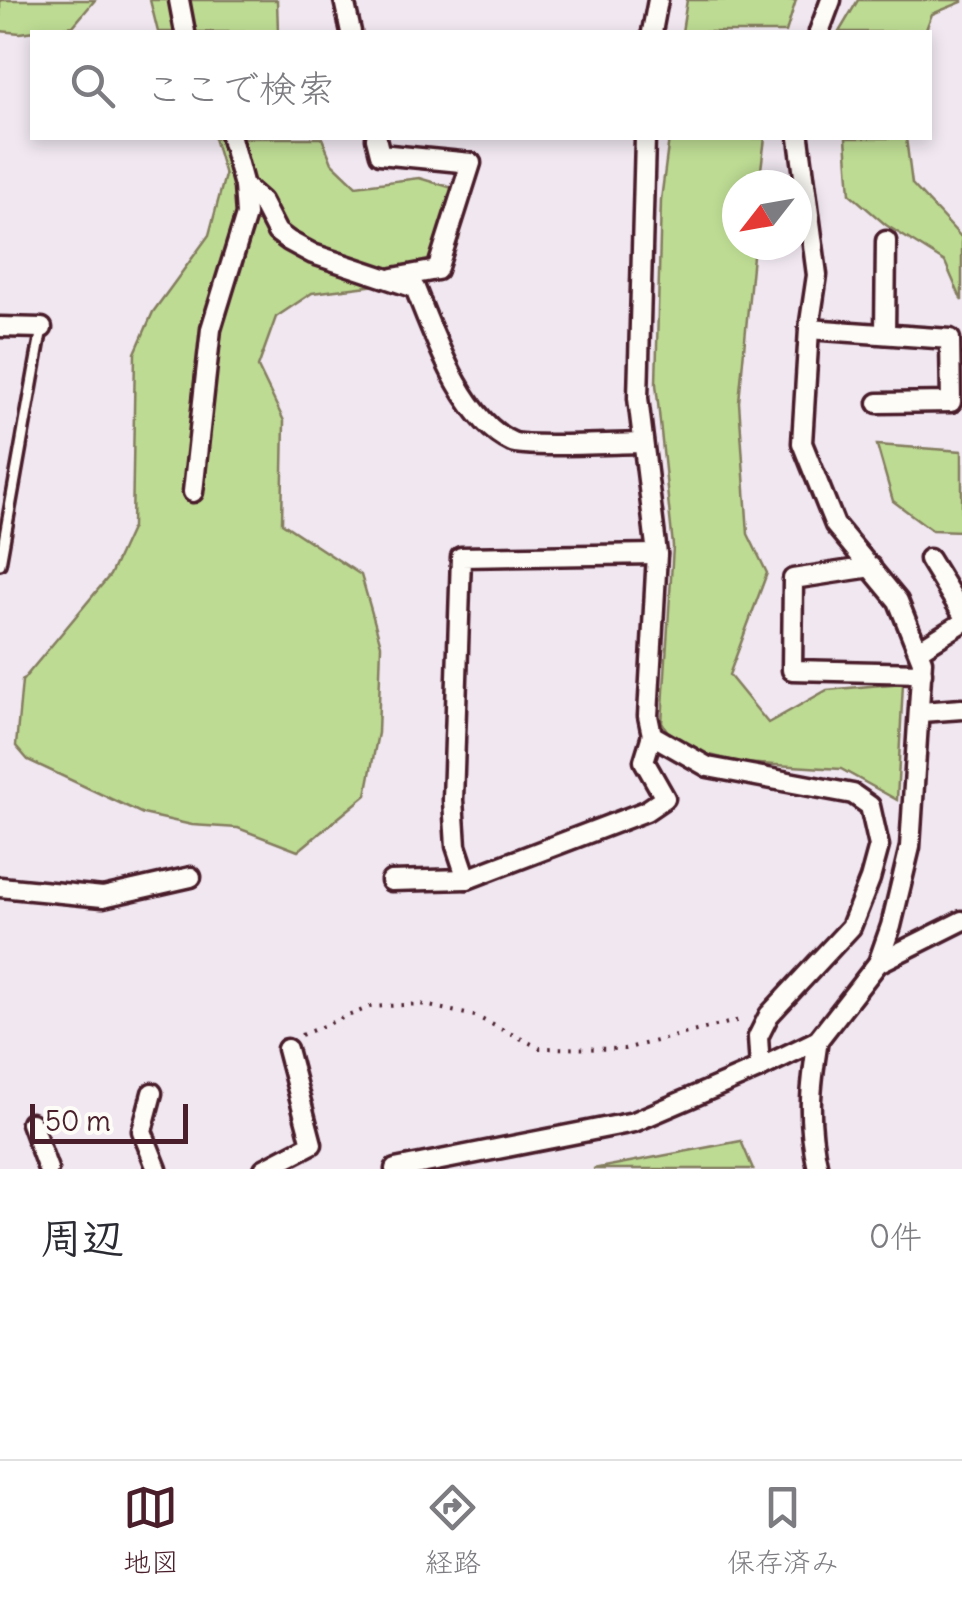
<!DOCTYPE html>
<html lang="ja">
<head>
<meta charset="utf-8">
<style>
	body { margin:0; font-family:Delius,"Klee One",sans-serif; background:#f2f2f3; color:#2b2b33 }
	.compass { position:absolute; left:722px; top:170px; width:90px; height:90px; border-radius:50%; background:#fff; box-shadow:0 5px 15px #0003; rotate:239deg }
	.scale { position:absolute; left:30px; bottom:25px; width:158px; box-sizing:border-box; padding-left:10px; border:5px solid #4a1f2b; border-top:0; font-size:28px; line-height:35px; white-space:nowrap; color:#4a1f2b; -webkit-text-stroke:8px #fdfcf7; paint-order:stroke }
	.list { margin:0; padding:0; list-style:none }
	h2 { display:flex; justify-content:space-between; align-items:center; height:130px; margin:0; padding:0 40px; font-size:42px }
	h2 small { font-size:32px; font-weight:400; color:#7c7c81 }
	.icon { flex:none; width:55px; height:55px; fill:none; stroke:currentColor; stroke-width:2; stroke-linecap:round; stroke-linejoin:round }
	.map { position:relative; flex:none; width:962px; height:1169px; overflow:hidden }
	.search { position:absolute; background:#fff; box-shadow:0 5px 15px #0003; left:30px; right:30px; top:30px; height:110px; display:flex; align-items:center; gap:25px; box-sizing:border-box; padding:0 35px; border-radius:0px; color:#7c7c81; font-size:38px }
	.sheet { height:290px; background:#fff }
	nav { display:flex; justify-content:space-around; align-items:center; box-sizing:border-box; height:140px; border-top:2px solid #e1e1e2; background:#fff; font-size:28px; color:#7c7c81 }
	nav a { display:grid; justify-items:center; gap:5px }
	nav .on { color:#4a1f2b }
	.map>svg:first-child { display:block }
	.green { fill:#bddb93; stroke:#847d5f; stroke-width:2.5 }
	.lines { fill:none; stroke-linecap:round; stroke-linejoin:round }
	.service-casing { stroke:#4a1f2b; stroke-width:16 }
	.minor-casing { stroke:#4a1f2b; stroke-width:25 }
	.path { stroke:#4a1f2b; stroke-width:4; stroke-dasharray:2.5 8; stroke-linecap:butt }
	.service { stroke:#fdfcf7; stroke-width:9 }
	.minor { stroke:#fdfcf7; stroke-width:18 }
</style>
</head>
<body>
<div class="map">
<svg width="962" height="1169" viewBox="0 0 962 1169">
	<rect width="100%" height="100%" fill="#f0e7f1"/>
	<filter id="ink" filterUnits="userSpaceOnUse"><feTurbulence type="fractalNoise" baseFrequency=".01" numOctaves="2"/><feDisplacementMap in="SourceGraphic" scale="20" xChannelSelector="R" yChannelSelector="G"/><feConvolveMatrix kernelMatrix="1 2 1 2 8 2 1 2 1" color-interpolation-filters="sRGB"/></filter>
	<g filter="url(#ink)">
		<g class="green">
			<polygon points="0,0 95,0 73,26 20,33 0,31"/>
			<polygon points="150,0 277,0 278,32 158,32"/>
			<polygon points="687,0 796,0 786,32 682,32"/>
			<polygon points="858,0 962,0 962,2 932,14 925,32 839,32"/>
			<polygon points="214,138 322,138 332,163 356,186 419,178 466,192 459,240 417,280 312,293 276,317 258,367 284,421 282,523 361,575 381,645 378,733 366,795 298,851 238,828 192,825 143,814 28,760 16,746 22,681 110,575 132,527 135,353 153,312 209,235 225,175"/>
			<polygon points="669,138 765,138 759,185 737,185 737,245 754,245 739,402 748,534 767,573 729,675 768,723 827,690 903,683 897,800 841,769 742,763 678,747 662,723 673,546 656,384 661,200"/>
			<polygon points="846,138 906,138 912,184 962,238 962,301 945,262 886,225 850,194"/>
			<polygon points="877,445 962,451 962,531 932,530 893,501"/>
			<polygon points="741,1141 753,1169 593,1169"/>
		</g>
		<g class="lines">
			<defs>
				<polyline id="service" points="0,564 42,328"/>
				<g id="minor">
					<polyline points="179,0 185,32"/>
					<polyline points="344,0 351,32"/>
					<polyline points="652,32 658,0"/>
					<polyline points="819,32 831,0"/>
					<polyline points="376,138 380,154 471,163 437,270 393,278"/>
					<polyline points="645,138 638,398 657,554 648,716 652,735 708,767 853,794 870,806 879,846 870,879 851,927 769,1015 758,1037 760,1068"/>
					<path d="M244 186 261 201 277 232 289 241 313 254 415 288C434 335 463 420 512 442 526 448 621 443 643 443"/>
					<polyline points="0,327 42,328"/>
					<polyline points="809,329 950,339 951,402 878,403"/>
					<polyline points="885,334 886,241"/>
					<polyline points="193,492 211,329 246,215 244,186 231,138"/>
					<polyline points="929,559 962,613"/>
					<polyline points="871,567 793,579 792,670 922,673"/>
					<polyline points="919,650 962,623"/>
					<polyline points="921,712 962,709"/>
					<polyline points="467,879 456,846 453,800 461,557 657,554"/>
					<polyline points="391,881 467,879 646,811 665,798 644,761 652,735"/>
					<polyline points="0,887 103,897 191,877"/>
					<polyline points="878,963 962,921"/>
					<path d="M818 1040C810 1089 807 1120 818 1169"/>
					<polyline points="152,1093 142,1131 157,1169"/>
					<polyline points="31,1123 48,1169"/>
					<polyline points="264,1169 312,1144 287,1049"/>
					<polyline points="395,1169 634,1122 760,1068 818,1040 878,963 891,926 910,847 922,661 898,601 835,525 802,443 809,329 817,275 799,138"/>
				</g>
			</defs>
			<use href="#service" class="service-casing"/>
			<use href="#minor" class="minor-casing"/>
			<polyline class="path" points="301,1035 370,1007 420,1004 475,1016 540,1048 624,1049 744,1019"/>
			<use href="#service" class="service"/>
			<use href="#minor" class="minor"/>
		</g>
	</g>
</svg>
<svg class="compass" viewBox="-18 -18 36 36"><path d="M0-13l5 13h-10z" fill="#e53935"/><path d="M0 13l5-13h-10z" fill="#7c7c81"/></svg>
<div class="scale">50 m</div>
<div class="search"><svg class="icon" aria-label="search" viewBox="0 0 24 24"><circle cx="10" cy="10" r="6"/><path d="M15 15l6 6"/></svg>ここで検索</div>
</div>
<section class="sheet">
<h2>周辺<small>0件</small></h2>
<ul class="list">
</ul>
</section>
<nav>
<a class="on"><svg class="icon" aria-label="map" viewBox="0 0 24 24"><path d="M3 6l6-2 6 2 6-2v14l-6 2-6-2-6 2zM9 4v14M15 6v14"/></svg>地図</a>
<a><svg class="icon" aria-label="directions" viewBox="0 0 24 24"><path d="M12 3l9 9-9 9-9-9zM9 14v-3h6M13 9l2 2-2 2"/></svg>経路</a>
<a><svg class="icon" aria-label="saved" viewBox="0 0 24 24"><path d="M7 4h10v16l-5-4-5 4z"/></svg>保存済み</a>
</nav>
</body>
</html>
